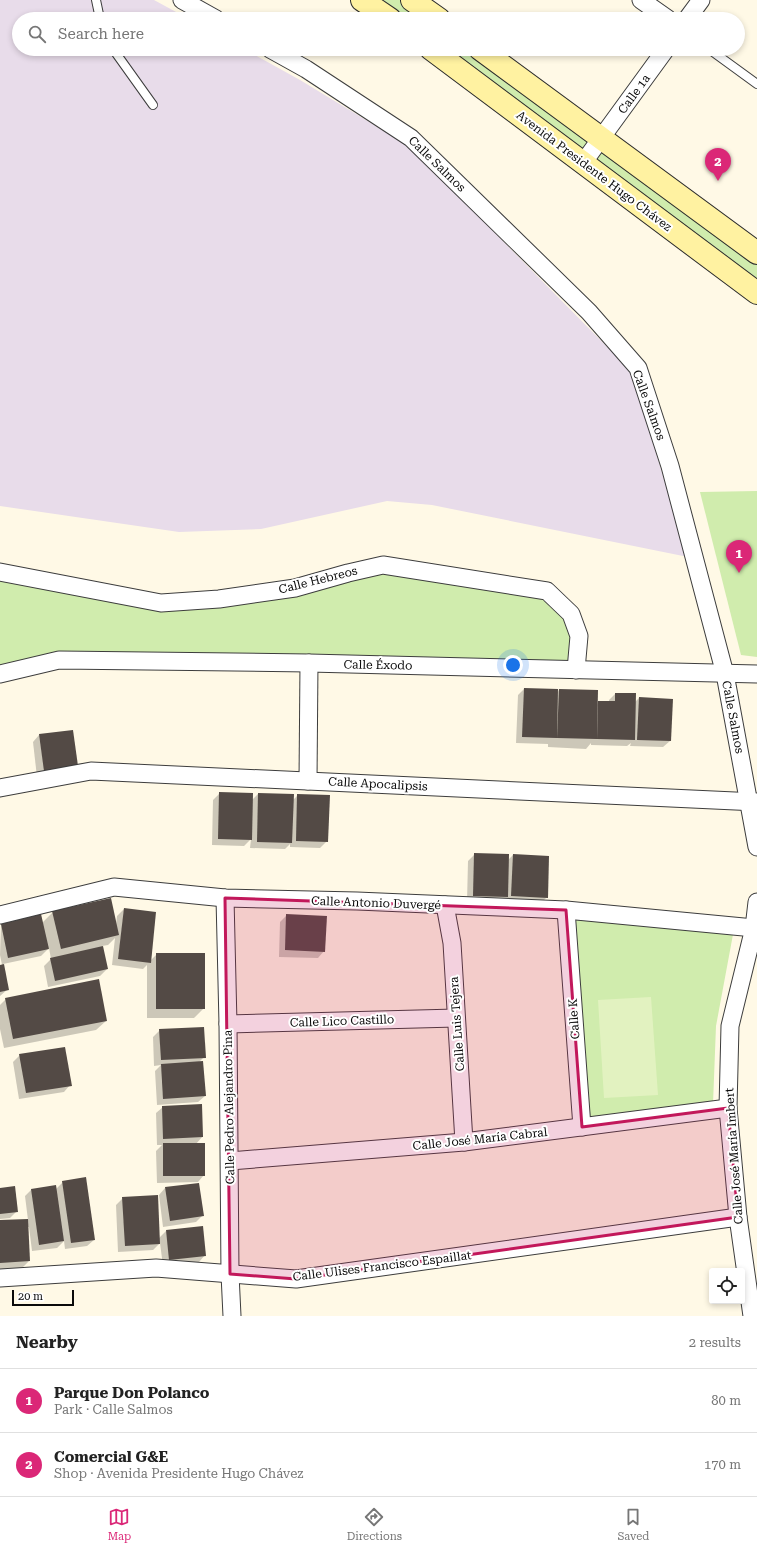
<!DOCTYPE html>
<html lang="en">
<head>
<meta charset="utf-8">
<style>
	body { margin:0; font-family:"Roboto Serif",serif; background:#f2f2f2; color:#222 }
	.controls { position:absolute; right:12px; bottom:12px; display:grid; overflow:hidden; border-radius:4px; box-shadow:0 2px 6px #0003 }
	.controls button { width:36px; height:36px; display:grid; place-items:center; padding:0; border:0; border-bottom:1px solid #e0e0e0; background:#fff; color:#222; font:20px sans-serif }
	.scale { position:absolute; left:12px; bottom:10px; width:62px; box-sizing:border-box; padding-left:4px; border:2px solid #0a0a0a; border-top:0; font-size:11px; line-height:14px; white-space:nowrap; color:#0a0a0a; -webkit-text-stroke:3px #fff; paint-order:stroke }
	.you { position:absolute; left:513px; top:665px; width:14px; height:14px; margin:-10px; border:3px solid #fff; border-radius:50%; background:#1a73e8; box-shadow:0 0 0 6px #1a73e833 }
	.badge { display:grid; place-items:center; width:26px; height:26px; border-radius:50%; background:#db2777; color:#fff; font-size:13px; font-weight:700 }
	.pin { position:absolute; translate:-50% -33px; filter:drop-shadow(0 1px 2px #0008) }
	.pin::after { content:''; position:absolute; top:21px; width:14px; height:12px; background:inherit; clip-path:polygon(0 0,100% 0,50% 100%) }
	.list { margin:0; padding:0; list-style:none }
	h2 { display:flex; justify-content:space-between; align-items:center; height:52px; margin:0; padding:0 16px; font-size:17px }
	h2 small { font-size:13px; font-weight:400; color:#767676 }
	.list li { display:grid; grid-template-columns:26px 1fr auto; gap:12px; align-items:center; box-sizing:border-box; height:64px; padding:0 16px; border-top:1px solid #e0e0e0 }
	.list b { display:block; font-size:15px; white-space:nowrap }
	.list p { margin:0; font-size:13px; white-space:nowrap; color:#767676 }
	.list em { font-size:13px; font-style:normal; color:#767676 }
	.icon { flex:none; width:22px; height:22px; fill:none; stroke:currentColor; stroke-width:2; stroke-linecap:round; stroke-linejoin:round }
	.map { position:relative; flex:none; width:757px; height:1316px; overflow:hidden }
	.search { position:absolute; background:#fff; box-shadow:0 2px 6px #0003; left:12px; right:12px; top:12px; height:44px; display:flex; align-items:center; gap:10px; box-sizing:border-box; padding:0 14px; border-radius:22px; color:#767676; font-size:15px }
	.sheet { height:180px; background:#fff }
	nav { display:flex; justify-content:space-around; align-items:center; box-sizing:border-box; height:56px; border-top:1px solid #e0e0e0; background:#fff; font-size:11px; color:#767676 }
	nav a { display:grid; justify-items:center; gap:2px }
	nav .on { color:#db2777 }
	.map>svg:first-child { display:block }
	.industrial { fill:#e8dcea }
	.green { fill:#d0ecad }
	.pitch { fill:#e2f2c0 }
	.shadow { fill:#0003 }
	.building { fill:#534a45 }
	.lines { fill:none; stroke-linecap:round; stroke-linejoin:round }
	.lane-casing { stroke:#3d3d3d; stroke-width:10 }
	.street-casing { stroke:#3d3d3d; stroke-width:19 }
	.secondary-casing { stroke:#2c2c2c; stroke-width:24 }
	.lane { stroke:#fff; stroke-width:8 }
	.street { stroke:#fff; stroke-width:17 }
	.secondary { stroke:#fff2a1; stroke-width:22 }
	.marked { fill:#c2185b; fill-opacity:0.2; stroke:#c2185b; stroke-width:3; stroke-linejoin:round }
	.labels { text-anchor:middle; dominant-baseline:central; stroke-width:4; stroke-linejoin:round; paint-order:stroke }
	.street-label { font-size:12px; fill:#0a0a0a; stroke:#fff }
</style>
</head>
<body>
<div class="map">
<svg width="757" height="1316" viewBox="0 0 757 1316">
	<rect width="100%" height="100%" fill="#fff9e6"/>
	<polygon class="industrial" points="0,0 154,0 189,19 19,19 19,49 244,49 300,80 409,146 631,371 688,557 432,505 387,501 261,529 179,532 0,506"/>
	<g class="green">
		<polygon points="355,0 405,0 432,19 383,19"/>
		<polygon points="427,49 474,49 757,257 757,296"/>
		<polygon points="757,491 757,657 741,655 700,492"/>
		<polygon points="384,570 545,596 566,617 575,637 572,666 62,655 0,670 0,575 161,608"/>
		<polygon points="572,917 734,929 716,1026 713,1104 586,1120"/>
	</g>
	<polygon class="pitch" points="651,997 658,1095 604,1098 598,1000"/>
	<g class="shadow">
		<polygon points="524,689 557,692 559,690 597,704 599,702 609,702 609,700 615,694 635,702 639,698 670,741 663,747 630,746 631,743 627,746 591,745 591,743 586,749 548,747 548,744 516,743 518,695"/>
		<polygon points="39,735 77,766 37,777 33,742"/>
		<polygon points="220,793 252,800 258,794 293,800 298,795 327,841 320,848 290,847 290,844 285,849 250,848 251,839 244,846 212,845 213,800"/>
		<polygon points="475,854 508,860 513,855 548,857 547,897 540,904 505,903 505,898 500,903 467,902 468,861"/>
		<polygon points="124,909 150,961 157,954 204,1008 194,1018 147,1018 147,965 143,969 112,965 115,938 108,945 102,946 107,969 100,976 48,987 44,966 51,959 49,948 41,956 3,964 8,989 0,996 0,966 2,965 0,955 1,925 40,916 42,923 53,912 116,925 117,916"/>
		<polygon points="287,915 324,951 318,958 279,957 280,922"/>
		<polygon points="6,999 106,1021 96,1030 4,1048 0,1029 0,1005"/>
		<polygon points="160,1030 204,1057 199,1062 205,1096 198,1102 157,1105 155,1071 161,1065 154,1066 153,1037"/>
		<polygon points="20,1055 70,1085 64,1092 19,1099 13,1062"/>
		<polygon points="163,1107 202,1137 196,1144 204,1175 198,1182 157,1183 156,1151 162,1145 157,1145 156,1113"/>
		<polygon points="63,1182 94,1240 87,1246 65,1249 64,1241 57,1248 32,1251 29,1227 28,1227 29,1261 19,1271 0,1271 0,1221 28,1220 25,1196 31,1190 56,1189"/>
		<polygon points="165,1188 202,1216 196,1222 163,1227 159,1195"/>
		<polygon points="0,1189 17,1211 10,1218 0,1219"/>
		<polygon points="123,1198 159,1238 166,1231 205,1255 199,1262 163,1266 160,1243 153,1250 118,1252 116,1205"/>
	</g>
	<g class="building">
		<polygon points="524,688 558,689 557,738 522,737"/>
		<polygon points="559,689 598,690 597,739 557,738"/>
		<polygon points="615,693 636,693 635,740 597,739 598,701 615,701"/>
		<polygon points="639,697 673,699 671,741 637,740"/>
		<polygon points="73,730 78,766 44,771 39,734"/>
		<polygon points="219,792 253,793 252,840 218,839"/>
		<polygon points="258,793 294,794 292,843 257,842"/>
		<polygon points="297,794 330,795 328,842 296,841"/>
		<polygon points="474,853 509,854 508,897 473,896"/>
		<polygon points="513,854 549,856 548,898 511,896"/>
		<polygon points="111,898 119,935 61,949 52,911"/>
		<polygon points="124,908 156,912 151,963 118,959"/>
		<polygon points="41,914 49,949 8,958 1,924"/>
		<polygon points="286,914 327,916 325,952 285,950"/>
		<polygon points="103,946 108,969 55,981 50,958"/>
		<rect x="156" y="953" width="49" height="56"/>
		<polygon points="4,964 9,990 0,992 0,965"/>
		<polygon points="99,979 107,1021 13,1039 5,998"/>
		<polygon points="204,1027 206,1058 161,1060 159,1029"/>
		<polygon points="65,1047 72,1086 26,1093 19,1054"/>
		<polygon points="203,1061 206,1096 163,1099 161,1064"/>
		<polygon points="202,1104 203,1137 163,1139 162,1106"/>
		<rect x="163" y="1143" width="42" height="33"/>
		<polygon points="86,1177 95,1240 71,1243 62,1181"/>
		<polygon points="199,1183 204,1216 170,1221 165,1187"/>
		<polygon points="56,1185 64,1241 39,1245 31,1189"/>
		<polygon points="15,1186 18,1212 0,1214 0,1188"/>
		<polygon points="158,1195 160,1244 125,1246 122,1197"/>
		<polygon points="28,1219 30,1261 0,1263 0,1220"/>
		<polygon points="203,1226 206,1256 169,1260 166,1230"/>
	</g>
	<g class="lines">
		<defs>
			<g id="lane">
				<polyline points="96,0 100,19"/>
				<polyline points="113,49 153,105"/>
				<polyline points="709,49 757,84"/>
			</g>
			<g id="street">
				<polyline points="182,0 216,19"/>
				<polyline points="641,0 668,19"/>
				<polyline points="687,19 701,0"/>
				<polyline points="270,49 306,69 411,138 589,312 638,368 670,466 725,674 757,847"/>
				<polyline points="583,163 666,49"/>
				<polyline points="0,572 161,603 219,599 295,588 348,573 383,565 547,591 571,614 579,636 576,670"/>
				<polyline points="0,674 59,660 309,663 757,674"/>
				<polyline points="308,781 309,663"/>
				<polyline points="0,788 91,771 757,802"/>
				<polyline points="225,898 228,1024 230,1274 232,1316"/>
				<polyline points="445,905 452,943 464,1142"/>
				<polyline points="566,910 582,1127"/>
				<polyline points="0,915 114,887 225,898 357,901 566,910 754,928"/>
				<polyline points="228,1024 456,1018"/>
				<polyline points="230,1161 464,1142 728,1108"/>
				<polyline points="0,1278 156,1268 296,1279 738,1217"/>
				<polyline points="752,1316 738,1217 728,1108 730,1026 754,928 757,902"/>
			</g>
			<g id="secondary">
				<polyline points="362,0 390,19"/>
				<polyline points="412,0 439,19"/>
				<polyline points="431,49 757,293"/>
				<polyline points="480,49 757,253"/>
			</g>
		</defs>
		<use href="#lane" class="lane-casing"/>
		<use href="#street" class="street-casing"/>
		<use href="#secondary" class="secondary-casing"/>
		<use href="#lane" class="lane"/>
		<use href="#street" class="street"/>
		<use href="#secondary" class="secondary"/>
	</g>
	<path class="marked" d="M225 898 566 910 582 1127 728 1108 738 1217 296 1279 230 1274Z"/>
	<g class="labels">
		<g class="street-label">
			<text transform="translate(634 94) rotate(-54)">Calle 1a</text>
			<text transform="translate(437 164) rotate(44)">Calle Salmos</text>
			<text transform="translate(594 171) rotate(37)">Avenida Presidente Hugo Chávez</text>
			<text transform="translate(649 405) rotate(70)">Calle Salmos</text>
			<text transform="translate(318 580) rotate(-14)">Calle Hebreos</text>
			<text transform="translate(378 665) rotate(1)">Calle Éxodo</text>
			<text transform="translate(733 717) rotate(79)">Calle Salmos</text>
			<text transform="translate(378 784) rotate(3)">Calle Apocalipsis</text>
			<text transform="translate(376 903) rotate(2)">Calle Antonio Duvergé</text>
			<text transform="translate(574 1019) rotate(-94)">Calle K</text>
			<text transform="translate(342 1021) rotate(-2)">Calle Lico Castillo</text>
			<text transform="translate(457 1024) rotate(-94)">Calle Luis Tejera</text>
			<text transform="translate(229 1107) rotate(-91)">Calle Pedro Alejandro Pina</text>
			<text transform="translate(480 1139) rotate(-6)">Calle José María Cabral</text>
			<text transform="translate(734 1156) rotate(-94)">Calle José María Imbert</text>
			<text transform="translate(382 1266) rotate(-7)">Calle Ulises Francisco Espaillat</text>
		</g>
	</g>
</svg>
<div class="controls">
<button><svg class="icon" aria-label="locate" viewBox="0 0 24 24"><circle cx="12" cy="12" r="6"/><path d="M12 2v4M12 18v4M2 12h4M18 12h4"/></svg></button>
</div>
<div class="scale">20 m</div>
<div class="you"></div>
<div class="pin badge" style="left:739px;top:573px">1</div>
<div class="pin badge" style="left:718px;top:181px">2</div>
<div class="search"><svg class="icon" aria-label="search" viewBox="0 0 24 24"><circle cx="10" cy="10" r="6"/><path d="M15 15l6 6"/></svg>Search here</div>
</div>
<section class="sheet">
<h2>Nearby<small>2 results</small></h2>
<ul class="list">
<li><span class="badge">1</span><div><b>Parque Don Polanco</b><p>Park · Calle Salmos</p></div><em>80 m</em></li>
<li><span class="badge">2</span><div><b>Comercial G&amp;E</b><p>Shop · Avenida Presidente Hugo Chávez</p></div><em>170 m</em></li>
</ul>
</section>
<nav>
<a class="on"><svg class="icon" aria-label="map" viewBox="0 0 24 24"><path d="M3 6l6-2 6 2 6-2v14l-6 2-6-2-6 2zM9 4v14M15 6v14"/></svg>Map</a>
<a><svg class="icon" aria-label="directions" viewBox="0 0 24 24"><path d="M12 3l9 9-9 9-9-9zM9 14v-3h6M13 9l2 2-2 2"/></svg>Directions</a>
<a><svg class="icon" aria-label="saved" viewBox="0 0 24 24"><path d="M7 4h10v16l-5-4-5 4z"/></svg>Saved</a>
</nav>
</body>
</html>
